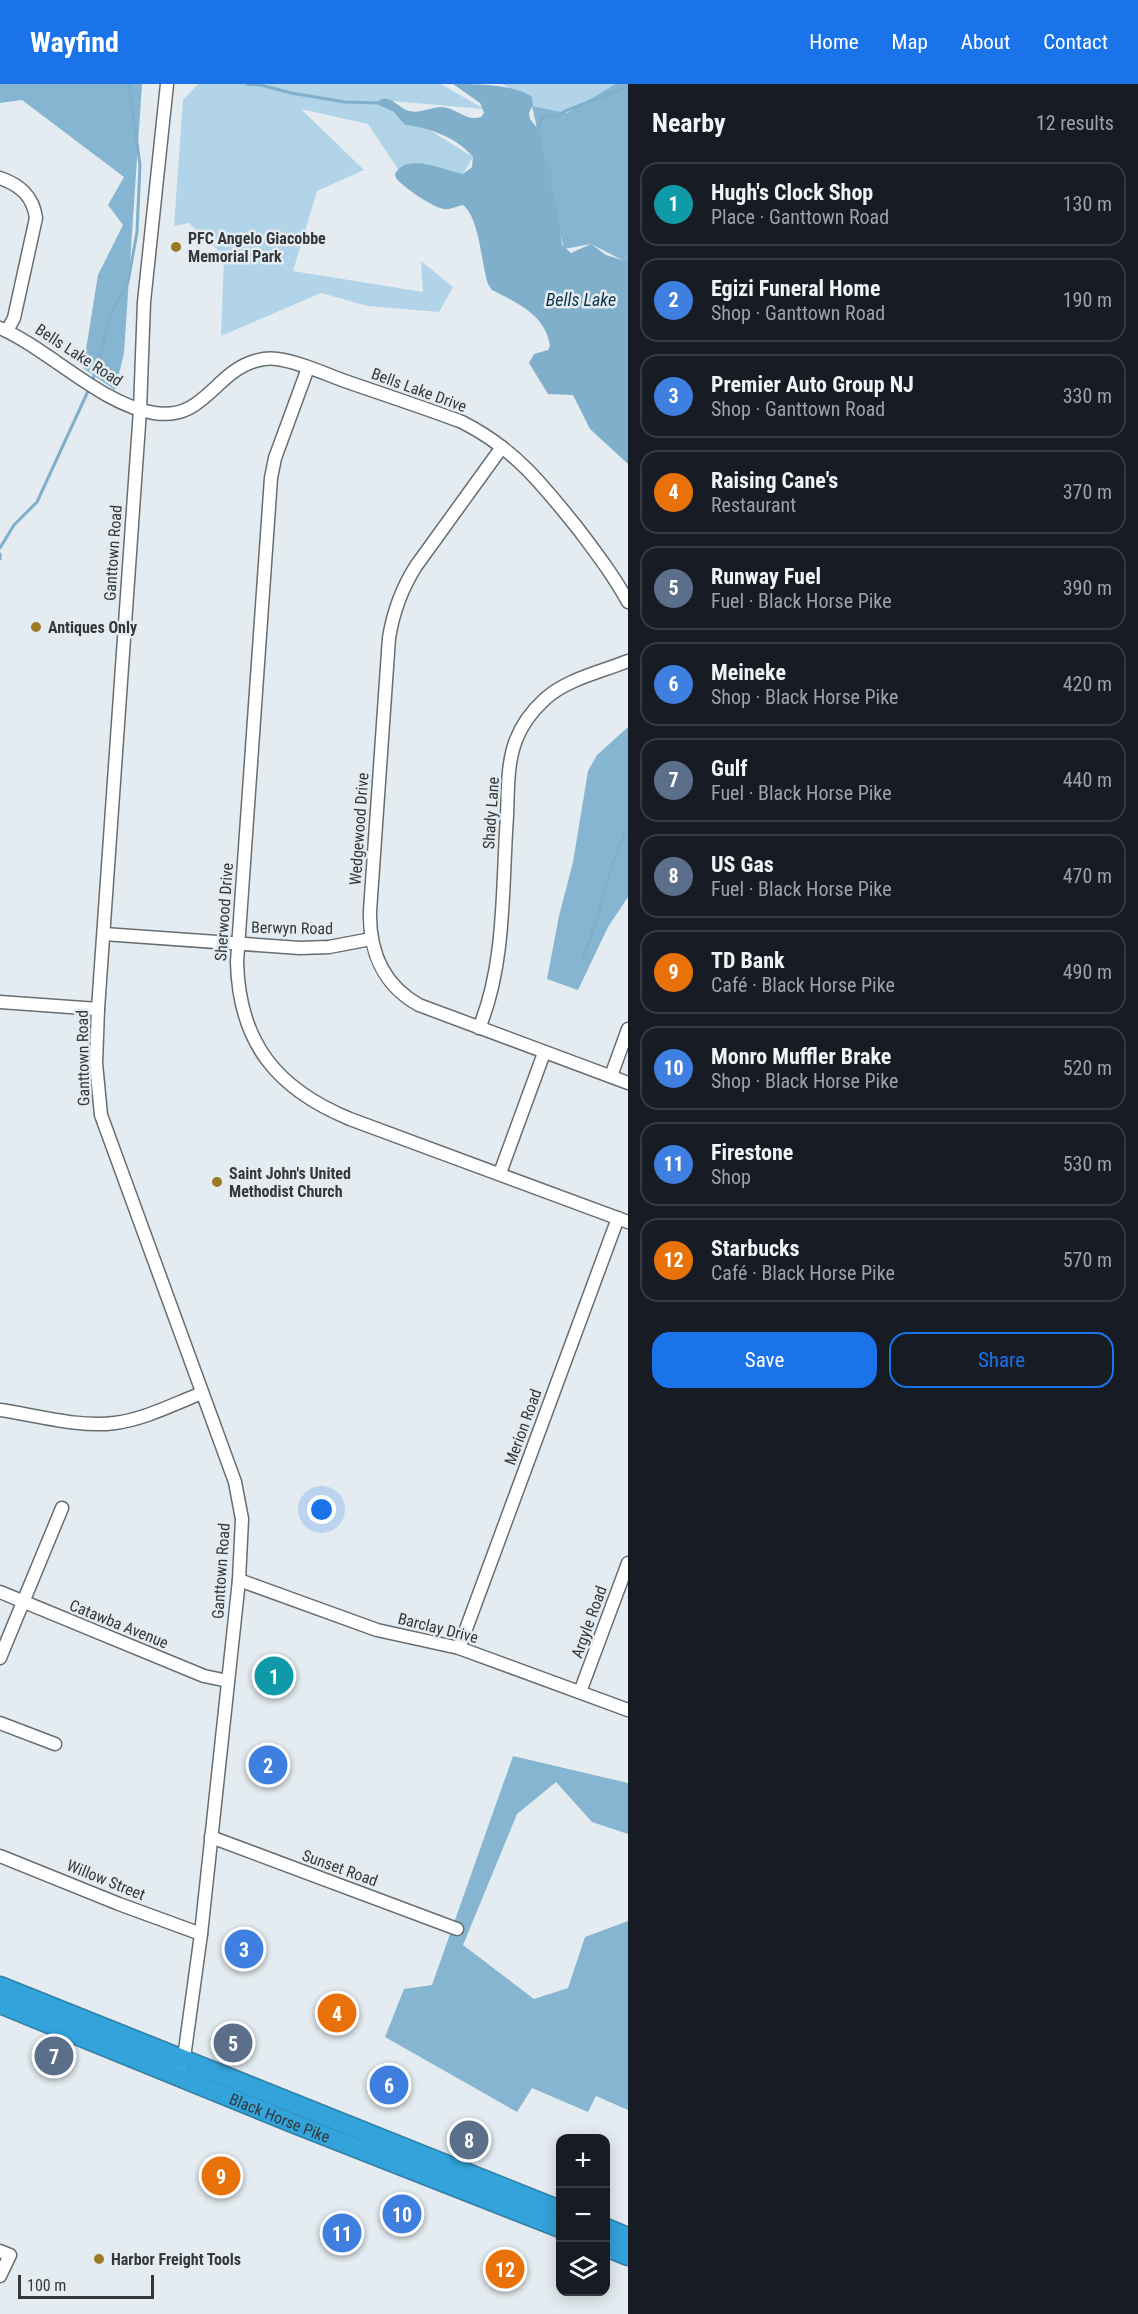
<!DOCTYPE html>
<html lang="en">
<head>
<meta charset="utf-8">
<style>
	body { margin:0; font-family:"Roboto Condensed",sans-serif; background:#242831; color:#f1f3f6 }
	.controls { position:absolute; right:18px; bottom:18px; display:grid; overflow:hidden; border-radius:12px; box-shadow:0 3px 15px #0003 }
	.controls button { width:54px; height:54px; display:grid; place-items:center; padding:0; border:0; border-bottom:2px solid #363941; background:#171b24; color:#f1f3f6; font:30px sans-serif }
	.scale { position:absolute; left:18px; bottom:15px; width:136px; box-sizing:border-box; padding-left:6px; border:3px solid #35383a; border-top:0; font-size:16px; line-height:21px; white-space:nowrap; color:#35383a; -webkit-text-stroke:4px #e4ecf1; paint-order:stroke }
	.you { position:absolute; left:322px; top:1426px; width:21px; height:21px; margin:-15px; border:4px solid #fff; border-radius:50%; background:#1a73e8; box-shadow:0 0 0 9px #1a73e833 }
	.badge { display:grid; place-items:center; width:39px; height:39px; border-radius:50%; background:#1a73e8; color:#fff; font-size:20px; font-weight:700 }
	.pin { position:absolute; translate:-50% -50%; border:3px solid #fff; box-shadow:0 2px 6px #0006 }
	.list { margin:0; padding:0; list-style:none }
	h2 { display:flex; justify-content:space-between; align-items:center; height:78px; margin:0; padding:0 24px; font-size:26px }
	h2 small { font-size:20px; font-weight:400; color:#9ea1a6 }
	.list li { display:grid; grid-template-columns:39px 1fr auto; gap:18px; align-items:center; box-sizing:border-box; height:84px; margin:0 12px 12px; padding:0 12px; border:2px solid #363941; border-radius:18px }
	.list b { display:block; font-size:22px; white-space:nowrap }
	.list p { margin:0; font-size:20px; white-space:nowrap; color:#9ea1a6 }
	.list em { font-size:20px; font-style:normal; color:#9ea1a6 }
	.actions { display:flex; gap:12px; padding:18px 24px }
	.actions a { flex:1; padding:14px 0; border:2px solid #1a73e8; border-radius:18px; text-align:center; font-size:21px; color:#1a73e8 }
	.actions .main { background:#1a73e8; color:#fff }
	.icon { flex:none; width:33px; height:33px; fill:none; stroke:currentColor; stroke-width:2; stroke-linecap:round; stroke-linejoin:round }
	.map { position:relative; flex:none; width:628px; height:2230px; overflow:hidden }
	header { display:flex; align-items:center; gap:36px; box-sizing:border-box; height:84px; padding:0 30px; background:#1a73e8; color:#fff }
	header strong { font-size:28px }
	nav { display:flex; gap:33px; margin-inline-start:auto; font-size:21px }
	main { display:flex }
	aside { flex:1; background:#171b24 }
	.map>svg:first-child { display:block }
	.green { fill:#b2d4e9 }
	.forest { fill:#86b5d1 }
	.water { fill:#80afcb }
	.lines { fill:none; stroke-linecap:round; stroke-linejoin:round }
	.stream { stroke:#80afcb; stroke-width:3 }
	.minor-casing { stroke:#676e72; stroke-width:15 }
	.highway-casing { stroke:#347ea3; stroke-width:21 }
	.minor { stroke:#fff; stroke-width:12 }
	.highway { stroke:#33a3db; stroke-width:18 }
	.poi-dot { fill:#9c7924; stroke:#e4ecf1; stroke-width:2 }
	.labels { text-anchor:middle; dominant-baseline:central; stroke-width:5; stroke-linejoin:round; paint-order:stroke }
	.poi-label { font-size:16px; font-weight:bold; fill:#35383a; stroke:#e4ecf1; text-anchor:start }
	.street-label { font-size:16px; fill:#35383a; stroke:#e4ecf1 }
	.water-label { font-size:18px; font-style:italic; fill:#0b3448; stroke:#e4ecf1 }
</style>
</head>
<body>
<header>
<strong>Wayfind</strong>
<nav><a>Home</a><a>Map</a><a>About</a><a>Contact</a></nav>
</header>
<main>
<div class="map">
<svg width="628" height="2230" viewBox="0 0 628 2230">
	<rect width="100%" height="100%" fill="#e4ecf1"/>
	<g class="green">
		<polygon points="198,0 441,0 484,25 381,16 473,73 463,90 398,85 368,40 301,25 364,86 317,107 293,187 423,208 421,177 453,203 439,228 368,222 321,209 221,252 224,172 189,139 174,142 183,16"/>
		<polygon points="503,0 615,0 567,29 532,22"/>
	</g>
	<g class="forest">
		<polygon points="0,0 142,0 124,269 115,306 83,284 98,191 123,141 108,121 124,93 22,16 0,19"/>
		<polygon points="615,0 628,0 628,179 591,160 564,165 532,22 567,29"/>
		<polygon points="628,643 628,813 608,843 578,906 547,895 559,832 573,778 588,687 597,671"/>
		<polygon points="513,1672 628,1699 628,1750 592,1738 556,1698 517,1730 463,1861 534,1915 568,1904 585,1853 628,1837 628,2026 596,2012 588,2028 532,2004 517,2028 385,1953 404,1905 432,1901"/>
	</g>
	<path class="water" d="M453 0C474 0 515 0 532 13L533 21 529 29 530 35 541 49 544 71 552 88 551 104 558 126 562 161 571 169 591 160 606 171 628 178V380L590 345 573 311 548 310 529 279 534 270 548 266 550 262C546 231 517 219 492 206L488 200C481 179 480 135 463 121 457 122 450 126 444 125 432 123 403 103 396 94L395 90C406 68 444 86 463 90L472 83 473 73C458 54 428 43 405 41L394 28 377 20V18C390 8 397 24 409 27 419 30 431 23 442 23 456 24 467 38 481 33L484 29 480 19Z"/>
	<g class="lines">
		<g class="stream">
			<polyline points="247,0 261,1 291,9 345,18 378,19"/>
			<polyline points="537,45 544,32 556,33 565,27 628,3"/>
			<polyline points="92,299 111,230 128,198 137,148 140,81 129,0"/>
			<polyline points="0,464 14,441 37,418 89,305"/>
			<polyline points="0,470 0,475"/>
			<path d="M582 875C602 834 605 785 628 745"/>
		</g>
		<defs>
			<g id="minor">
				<polyline points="167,0 144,218 140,326 98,925 96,979 101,1031 235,1398 242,1435 239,1496 201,1850 183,1981"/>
				<path d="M0 94C20 101 33 112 36 134L14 234 7 247"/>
				<path d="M0 244C50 266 102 321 154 329 204 337 214 289 255 277 262 275 270 274 277 275 299 278 321 288 342 296 382 310 422 323 462 338 514 364 543 401 579 446 597 470 614 492 628 518"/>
				<path d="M308 284 275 374 271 394 237 878C239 959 277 1005 350 1035L628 1138"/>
				<path d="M502 363 416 482C402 504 393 529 389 554L370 827C369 867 383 901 419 921L628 999"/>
				<polyline points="104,850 300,864 329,863 371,855"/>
				<polyline points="0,918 98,925"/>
				<path d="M479 944C506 880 502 801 507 732 508 707 507 679 516 656 522 640 533 626 545 615 567 595 601 588 628 577"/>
				<polyline points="611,992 628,945"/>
				<polyline points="500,1089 544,969"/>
				<path d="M0 1326C35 1331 80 1344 115 1339 145 1335 174 1320 202 1309"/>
				<polyline points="239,1496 377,1546 459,1564 628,1626"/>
				<polyline points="0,1508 204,1592 228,1597"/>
				<polyline points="459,1564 618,1134"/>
				<polyline points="0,1574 62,1424"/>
				<polyline points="580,1608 628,1479"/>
				<polyline points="0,1639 55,1660"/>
				<polyline points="211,1753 457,1845"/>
				<polyline points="0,1772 119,1820 201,1850"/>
				<polyline points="0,2167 10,2171 0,2192"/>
			</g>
			<g id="highway">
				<polyline points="0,1902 560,2126"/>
				<path id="s1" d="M0 1920 300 2042 560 2144"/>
				<polyline points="606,2144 628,2153"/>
				<polyline points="606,2163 628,2172"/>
			</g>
		</defs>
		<use href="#minor" class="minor-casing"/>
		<use href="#highway" class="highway-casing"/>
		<use href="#minor" class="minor"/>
		<use href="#highway" class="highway"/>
	</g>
	<g class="poi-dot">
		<circle cx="176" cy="163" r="6"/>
		<circle cx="36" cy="543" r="6"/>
		<circle cx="217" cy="1098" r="6"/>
		<circle cx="99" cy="2175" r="6"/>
	</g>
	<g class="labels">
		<g class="poi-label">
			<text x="188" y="154">PFC Angelo Giacobbe<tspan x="188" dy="18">Memorial Park</tspan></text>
			<text x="48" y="543">Antiques Only</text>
			<text x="229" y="1089">Saint John's United<tspan x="229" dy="18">Methodist Church</tspan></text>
			<text x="111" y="2175">Harbor Freight Tools</text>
		</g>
		<g class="street-label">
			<text transform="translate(79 271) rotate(33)">Bells Lake Road</text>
			<text transform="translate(419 306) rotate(20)">Bells Lake Drive</text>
			<text transform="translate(113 469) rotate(-86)">Ganttown Road</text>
			<text transform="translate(491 729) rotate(-86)">Shady Lane</text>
			<text transform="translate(359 745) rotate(-86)">Wedgewood Drive</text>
			<text transform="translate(224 828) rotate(-86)">Sherwood Drive</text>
			<text transform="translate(292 844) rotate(1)">Berwyn Road</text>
			<text transform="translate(83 974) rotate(-91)">Ganttown Road</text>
			<text transform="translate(523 1343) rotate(-70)">Merion Road</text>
			<text transform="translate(221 1487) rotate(-86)">Ganttown Road</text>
			<text transform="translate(589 1538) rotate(-70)">Argyle Road</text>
			<text transform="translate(119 1540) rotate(22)">Catawba Avenue</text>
			<text transform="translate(438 1544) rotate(14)">Barclay Drive</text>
			<text transform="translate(340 1784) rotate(20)">Sunset Road</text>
			<text transform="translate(106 1796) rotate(22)">Willow Street</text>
			<text stroke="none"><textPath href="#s1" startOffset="302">Black Horse Pike</textPath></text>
		</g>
		<g class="water-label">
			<text x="581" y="215">Bells Lake</text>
		</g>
	</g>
</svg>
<div class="controls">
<button>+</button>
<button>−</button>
<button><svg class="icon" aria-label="layers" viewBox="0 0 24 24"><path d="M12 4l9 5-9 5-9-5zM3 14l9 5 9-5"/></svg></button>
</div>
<div class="scale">100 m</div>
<div class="you"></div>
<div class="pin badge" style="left:274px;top:1592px;background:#0f9aa8">1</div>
<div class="pin badge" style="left:268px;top:1681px;background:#3f7fe0">2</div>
<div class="pin badge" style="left:244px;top:1865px;background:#3f7fe0">3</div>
<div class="pin badge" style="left:337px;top:1929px;background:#e8710a">4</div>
<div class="pin badge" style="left:233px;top:1959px;background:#5c6f8a">5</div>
<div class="pin badge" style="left:389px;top:2001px;background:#3f7fe0">6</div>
<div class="pin badge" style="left:54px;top:1972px;background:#5c6f8a">7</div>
<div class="pin badge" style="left:469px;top:2056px;background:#5c6f8a">8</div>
<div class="pin badge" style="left:221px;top:2092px;background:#e8710a">9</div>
<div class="pin badge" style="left:402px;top:2130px;background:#3f7fe0">10</div>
<div class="pin badge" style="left:342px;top:2149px;background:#3f7fe0">11</div>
<div class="pin badge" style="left:505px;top:2185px;background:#e8710a">12</div>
</div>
<aside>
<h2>Nearby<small>12 results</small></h2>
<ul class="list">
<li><span class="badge" style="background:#0f9aa8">1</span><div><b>Hugh's Clock Shop</b><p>Place · Ganttown Road</p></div><em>130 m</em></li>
<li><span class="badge" style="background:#3f7fe0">2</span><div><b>Egizi Funeral Home</b><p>Shop · Ganttown Road</p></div><em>190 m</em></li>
<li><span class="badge" style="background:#3f7fe0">3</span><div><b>Premier Auto Group NJ</b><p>Shop · Ganttown Road</p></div><em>330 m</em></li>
<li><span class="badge" style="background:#e8710a">4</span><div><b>Raising Cane's</b><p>Restaurant</p></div><em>370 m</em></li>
<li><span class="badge" style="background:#5c6f8a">5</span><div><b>Runway Fuel</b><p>Fuel · Black Horse Pike</p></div><em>390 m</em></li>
<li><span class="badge" style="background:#3f7fe0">6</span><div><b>Meineke</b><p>Shop · Black Horse Pike</p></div><em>420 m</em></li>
<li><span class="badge" style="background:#5c6f8a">7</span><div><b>Gulf</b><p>Fuel · Black Horse Pike</p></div><em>440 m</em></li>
<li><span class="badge" style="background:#5c6f8a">8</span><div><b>US Gas</b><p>Fuel · Black Horse Pike</p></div><em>470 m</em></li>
<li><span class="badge" style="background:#e8710a">9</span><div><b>TD Bank</b><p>Café · Black Horse Pike</p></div><em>490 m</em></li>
<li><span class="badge" style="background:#3f7fe0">10</span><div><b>Monro Muffler Brake</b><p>Shop · Black Horse Pike</p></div><em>520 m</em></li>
<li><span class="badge" style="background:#3f7fe0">11</span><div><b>Firestone</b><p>Shop</p></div><em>530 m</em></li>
<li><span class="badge" style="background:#e8710a">12</span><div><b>Starbucks</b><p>Café · Black Horse Pike</p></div><em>570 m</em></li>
</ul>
<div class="actions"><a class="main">Save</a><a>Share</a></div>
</aside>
</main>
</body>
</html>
